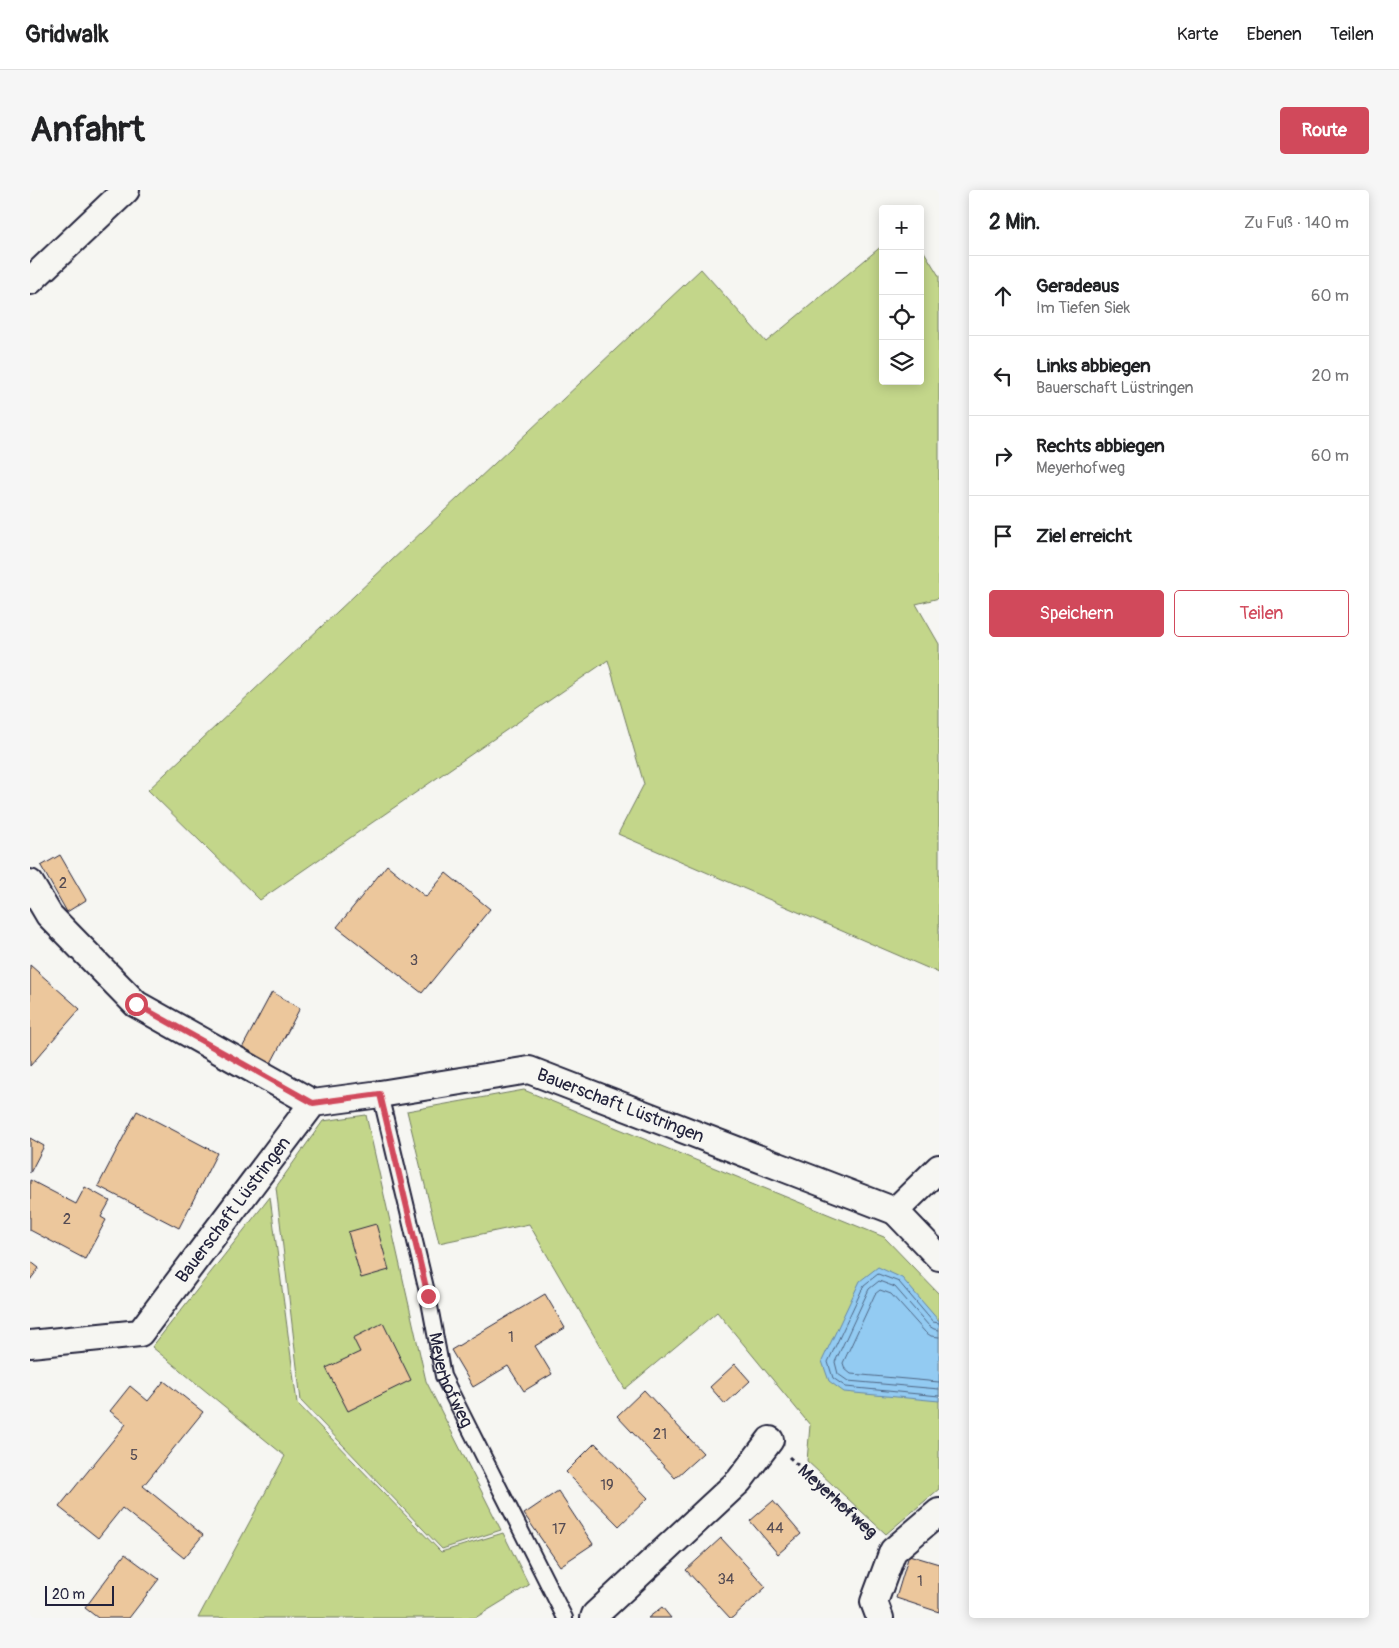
<!DOCTYPE html>
<html lang="de">
<head>
<meta charset="utf-8">
<style>
	body { margin:0; font-family:Pangolin,sans-serif; background:#f6f6f6; color:#202124 }
	.controls { position:absolute; right:15px; top:15px; display:grid; overflow:hidden; border-radius:5px; box-shadow:0 2px 12px #0003 }
	.controls button { width:45px; height:45px; display:grid; place-items:center; padding:0; border:0; border-bottom:1px solid #e0e0e0; background:#fff; color:#202124; font:25px sans-serif }
	.scale { position:absolute; left:15px; bottom:12px; width:69px; box-sizing:border-box; padding-left:5px; border:2px solid #22223b; border-top:0; font-size:14px; line-height:18px; white-space:nowrap; color:#22223b; -webkit-text-stroke:4px #f6f6f2; paint-order:stroke }
	.stop { position:absolute; width:15px; height:15px; margin:-11px; border:4px solid #d1495b; border-radius:50%; background:#fff }
	.stop.end { background:#d1495b; border-color:#fff; box-shadow:0 1px 5px #0008 }
	.list { margin:0; padding:0; list-style:none }
	h2 { display:flex; justify-content:space-between; align-items:center; height:65px; margin:0; padding:0 20px; font-size:21px }
	h2 small { font-size:16px; font-weight:400; color:#757577 }
	.list li { display:grid; grid-template-columns:32px 1fr auto; gap:15px; align-items:center; box-sizing:border-box; height:80px; padding:0 20px; border-top:1px solid #e0e0e0 }
	.list b { display:block; font-size:19px; white-space:nowrap }
	.list p { margin:0; font-size:16px; white-space:nowrap; color:#757577 }
	.list em { font-size:16px; font-style:normal; color:#757577 }
	.actions { display:flex; gap:10px; padding:15px 20px }
	.actions a { flex:1; padding:11px 0; border:1px solid #d1495b; border-radius:5px; text-align:center; font-size:18px; color:#d1495b }
	.actions .main { background:#d1495b; color:#fff }
	.icon { flex:none; width:28px; height:28px; fill:none; stroke:currentColor; stroke-width:2; stroke-linecap:round; stroke-linejoin:round }
	.map { position:relative; flex:none; width:909px; height:1428px; overflow:hidden; border-radius:5px }
	header { display:flex; align-items:center; gap:30px; box-sizing:border-box; height:70px; padding:0 25px; background:#fff; border-bottom:1px solid #e0e0e0 }
	header strong { font-size:24px }
	nav { display:flex; gap:28px; margin-inline-start:auto; font-size:18px }
	.intro { display:flex; align-items:center; justify-content:space-between; box-sizing:border-box; height:120px; padding:0 30px }
	h1 { margin:0; font-size:35px }
	.button { padding:12px 22px; border-radius:5px; background:#d1495b; color:#fff; font-size:18px; font-weight:700 }
	main { display:flex; gap:30px; padding:0 30px }
	aside { flex:1; background:#fff; border-radius:5px; box-shadow:0 2px 12px #0003 }
	.map>svg:first-child { display:block }
	.green { fill:#c3d68a; stroke:#727c62 }
	.water { fill:#93cbf2; stroke:#6687a9 }
	.lines { fill:none; stroke-linecap:round; stroke-linejoin:round }
	.shore { stroke:#4f6684; stroke-width:1 }
	.building { fill:#ecc79c; stroke:#22223b }
	.service-casing { stroke:#22223b; stroke-width:18 }
	.minor-casing { stroke:#22223b; stroke-width:30 }
	.path { stroke:#22223b; stroke-width:3; stroke-dasharray:4 4; stroke-linecap:butt }
	.service { stroke:#f6f6f2; stroke-width:14 }
	.minor { stroke:#f6f6f2; stroke-width:26 }
	.route { stroke:#d1495b; stroke-width:6 }
	.labels { text-anchor:middle; dominant-baseline:central; stroke-width:4; stroke-linejoin:round; paint-order:stroke }
	.number-label { font-size:15px; fill:#544b53 }
	.street-label { font-size:18px; fill:#22223b; stroke:#f6f6f2 }
</style>
</head>
<body>
<header>
<strong>Gridwalk</strong>
<nav><a>Karte</a><a>Ebenen</a><a>Teilen</a></nav>
</header>
<div class="intro"><h1>Anfahrt</h1><a class="button">Route</a></div>
<main>
<div class="map">
<svg width="909" height="1428" viewBox="0 0 909 1428">
	<rect width="100%" height="100%" fill="#f6f6f2"/>
	<filter id="ink" filterUnits="userSpaceOnUse"><feTurbulence type="fractalNoise" baseFrequency=".02" numOctaves="2"/><feDisplacementMap in="SourceGraphic" scale="10" xChannelSelector="R" yChannelSelector="G"/><feConvolveMatrix kernelMatrix="1 2 1 2 8 2 1 2 1" color-interpolation-filters="sRGB"/></filter>
	<g filter="url(#ink)">
		<g class="green">
			<polygon points="853,55 853,191 890,191 890,55 909,86 909,408 886,414 909,454 909,783 588,644 614,594 578,470 230,710 118,600 671,79 736,152"/>
			<polygon points="494,900 854,1047 909,1104 909,1299 856,1344 777,1271 780,1235 687,1122 595,1199 499,1034 409,1053 377,921"/>
			<polygon points="336,925 396,1191 471,1340 412,1359 271,1211 246,997 293,931"/>
			<polygon points="240,1007 267,1213 411,1362 473,1343 499,1395 445,1428 168,1428 255,1266 122,1157"/>
		</g>
		<polygon class="water" points="848,1077 872,1088 909,1131 909,1211 814,1202 799,1191 792,1171 830,1091"/>
		<g class="lines">
			<g class="shore">
				<polyline points="909,1133 903,1132 869,1092 848,1084 834,1095 798,1172 803,1188 816,1197 909,1206"/>
				<polyline points="909,1140 904,1139 899,1136 865,1097 849,1091 839,1099 805,1172 808,1184 818,1191 909,1199"/>
				<polyline points="909,1147 901,1146 895,1142 861,1104 850,1100 845,1104 813,1173 815,1179 821,1184 909,1192"/>
			</g>
		</g>
		<g class="building">
			<polygon points="30,665 56,710 37,722 11,676"/>
			<polygon points="357,675 396,707 416,683 460,719 392,803 307,737"/>
			<polygon points="0,775 50,819 0,876"/>
			<polygon points="242,802 270,818 240,875 211,860"/>
			<polygon points="107,921 187,963 149,1038 68,996"/>
			<polygon points="0,948 14,956 0,983"/>
			<polygon points="0,990 46,1014 55,997 80,1011 71,1027 76,1030 55,1069 0,1040"/>
			<polygon points="346,1034 359,1080 331,1088 318,1042"/>
			<polygon points="0,1071 9,1078 0,1090"/>
			<polygon points="515,1104 535,1138 505,1156 522,1184 494,1201 478,1176 443,1197 421,1160"/>
			<polygon points="353,1133 381,1190 318,1221 296,1178 330,1162 323,1148"/>
			<polygon points="705,1174 720,1191 695,1214 680,1197"/>
			<polygon points="134,1191 173,1222 113,1296 173,1345 154,1368 92,1318 68,1348 29,1317 96,1234 80,1221 100,1196 118,1211"/>
			<polygon points="614,1200 673,1263 645,1288 587,1226"/>
			<polygon points="565,1253 618,1308 589,1336 536,1282"/>
			<polygon points="528,1301 563,1354 530,1376 494,1324"/>
			<polygon points="743,1311 771,1344 748,1364 720,1331"/>
			<polygon points="691,1348 736,1397 702,1428 700,1428 656,1380"/>
			<polygon points="95,1364 129,1389 99,1428 68,1428 55,1418"/>
			<polygon points="879,1365 909,1374 909,1422 866,1408"/>
			<polygon points="632,1417 641,1428 618,1428"/>
		</g>
		<g class="lines">
			<defs>
				<g id="service">
					<path id="s2" d="M350 904 398 1106 413 1186 535 1428"/>
				</g>
				<g id="minor">
					<polyline points="0,91 96,0"/>
					<polyline points="0,693 19,725 106,814 283,913"/>
					<polyline points="865,1021 909,1067"/>
					<path id="s3" d="M0 1154 110 1143 283 913 350 904 499 880 865 1021 909 978"/>
					<polyline points="564,1428 565,1425 709,1291 740,1250"/>
					<polyline points="850,1428 844,1412 863,1361 909,1322"/>
				</g>
			</defs>
			<use href="#service" class="service-casing"/>
			<use href="#minor" class="minor-casing"/>
			<path class="path" id="s1" d="M759 1267 845 1345"/>
			<use href="#service" class="service"/>
			<use href="#minor" class="minor"/>
		</g>
	</g>
	<g class="lines" filter="url(#ink)">
		<polyline class="route" points="106,814 283,913 350,904 398,1106"/>
	</g>
	<g class="labels">
		<g class="number-label">
			<text x="33" y="693">2</text>
			<text x="384" y="770">3</text>
			<text x="37" y="1029">2</text>
			<text x="481" y="1147">1</text>
			<text x="630" y="1244">21</text>
			<text x="104" y="1265">5</text>
			<text x="577" y="1295">19</text>
			<text x="745" y="1338">44</text>
			<text x="529" y="1339">17</text>
			<text x="696" y="1389">34</text>
			<text x="890" y="1391">1</text>
		</g>
		<g class="street-label">
			<text stroke="none"><textPath href="#s3" startOffset="715">Bauerschaft Lüstringen</textPath></text>
			<text stroke="none"><textPath href="#s3" startOffset="265">Bauerschaft Lüstringen</textPath></text>
			<text stroke="none"><textPath href="#s2" startOffset="295">Meyerhofweg</textPath></text>
			<text stroke="none"><textPath href="#s1" startOffset="66">Meyerhofweg</textPath></text>
		</g>
	</g>
</svg>
<div class="controls">
<button>+</button>
<button>−</button>
<button><svg class="icon" aria-label="locate" viewBox="0 0 24 24"><circle cx="12" cy="12" r="6"/><path d="M12 2v4M12 18v4M2 12h4M18 12h4"/></svg></button>
<button><svg class="icon" aria-label="layers" viewBox="0 0 24 24"><path d="M12 4l9 5-9 5-9-5zM3 14l9 5 9-5"/></svg></button>
</div>
<div class="scale">20 m</div>
<div class="stop" style="left:106px;top:814px"></div>
<div class="stop end" style="left:398px;top:1106px"></div>
</div>
<aside>
<h2>2 Min.<small>Zu Fuß · 140 m</small></h2>
<ul class="list">
<li><svg class="icon" aria-label="ahead" viewBox="0 0 24 24"><path d="M12 20V5M6 11l6-6 6 6"/></svg><div><b>Geradeaus</b><p>Im Tiefen Siek</p></div><em>60 m</em></li>
<li><svg class="icon" aria-label="left" viewBox="0 0 24 24"><path d="M17 20v-9H6M10 6l-5 5 5 5"/></svg><div><b>Links abbiegen</b><p>Bauerschaft Lüstringen</p></div><em>20 m</em></li>
<li><svg class="icon" aria-label="right" viewBox="0 0 24 24"><path d="M7 20v-9h11M14 6l5 5-5 5"/></svg><div><b>Rechts abbiegen</b><p>Meyerhofweg</p></div><em>60 m</em></li>
<li><svg class="icon" aria-label="arrive" viewBox="0 0 24 24"><path d="M6 21V4h12l-3 4 3 4H6"/></svg><div><b>Ziel erreicht</b></div></li>
</ul>
<div class="actions"><a class="main">Speichern</a><a>Teilen</a></div>
</aside>
</main>
</body>
</html>
